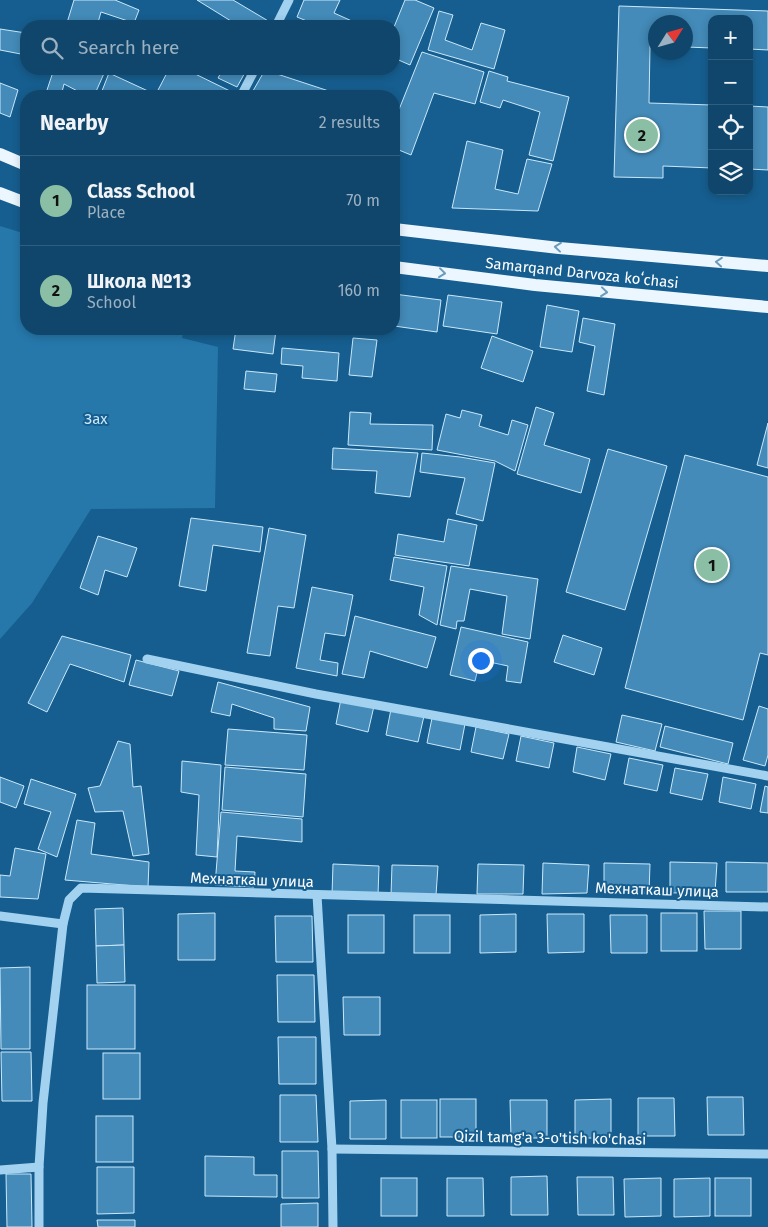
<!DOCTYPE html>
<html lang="en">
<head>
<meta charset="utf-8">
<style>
	body { margin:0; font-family:"Fira Sans",sans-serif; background:#1e5073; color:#f1f3f6 }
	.controls { position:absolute; right:15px; top:15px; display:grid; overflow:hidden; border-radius:10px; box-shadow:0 2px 8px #0003 }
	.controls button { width:45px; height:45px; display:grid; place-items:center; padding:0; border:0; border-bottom:1px solid #305e7e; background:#10466b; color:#f1f3f6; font:25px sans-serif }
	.compass { position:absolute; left:648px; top:15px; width:45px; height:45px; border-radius:50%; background:#10466b; box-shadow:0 2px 8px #0003; rotate:53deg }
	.you { position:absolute; left:480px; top:660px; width:18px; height:18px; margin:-12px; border:4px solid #fff; border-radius:50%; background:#1a73e8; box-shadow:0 0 0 8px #1a73e833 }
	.badge { display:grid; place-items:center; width:32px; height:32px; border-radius:50%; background:#8abfa5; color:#111; font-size:16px; font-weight:700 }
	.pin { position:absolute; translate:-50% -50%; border:2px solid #fff; box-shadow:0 1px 5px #0006 }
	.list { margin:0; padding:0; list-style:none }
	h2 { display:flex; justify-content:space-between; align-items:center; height:65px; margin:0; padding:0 20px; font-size:21px }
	h2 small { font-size:16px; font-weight:400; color:#9cb1c1 }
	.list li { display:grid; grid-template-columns:32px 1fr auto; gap:15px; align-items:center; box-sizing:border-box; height:90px; padding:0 20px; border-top:1px solid #305e7e }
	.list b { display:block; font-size:19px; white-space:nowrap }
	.list p { margin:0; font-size:16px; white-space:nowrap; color:#9cb1c1 }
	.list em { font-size:16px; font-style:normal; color:#9cb1c1 }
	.icon { flex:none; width:28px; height:28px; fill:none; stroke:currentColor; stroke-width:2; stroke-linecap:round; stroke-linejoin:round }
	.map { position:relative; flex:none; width:768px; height:1227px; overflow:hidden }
	.search { position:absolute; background:#10466b; box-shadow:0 2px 8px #0003; left:20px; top:20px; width:380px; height:55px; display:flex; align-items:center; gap:12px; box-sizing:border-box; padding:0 18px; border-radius:20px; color:#9cb1c1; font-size:19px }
	.panel { position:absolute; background:#10466b; box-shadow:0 2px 8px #0003; left:20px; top:90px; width:380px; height:245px; border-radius:20px }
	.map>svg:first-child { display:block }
	.green { fill:#2678ab }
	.building { fill:#448bb9; stroke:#c9e8fb }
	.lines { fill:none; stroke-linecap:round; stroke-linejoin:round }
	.minor { stroke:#a2d2f0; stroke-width:9 }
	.major { stroke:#ebf6ff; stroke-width:12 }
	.oneway { stroke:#6b9bbc }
	.labels { text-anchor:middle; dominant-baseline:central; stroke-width:4; stroke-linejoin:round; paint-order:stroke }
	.street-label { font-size:15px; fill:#fff; stroke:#165e8f }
	.park-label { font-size:15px; fill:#c9e8fb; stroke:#165e8f }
</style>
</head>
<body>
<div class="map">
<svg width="768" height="1227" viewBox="0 0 768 1227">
	<rect width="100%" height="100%" fill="#165e8f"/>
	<polygon class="green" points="0,226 26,234 26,329 184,329 182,338 218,347 215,508 91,509 32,603 0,639"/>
	<g class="building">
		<polygon points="74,0 115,0 139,10 134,23 101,12 97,26 66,26"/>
		<polygon points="197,0 233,0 270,22 268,26 239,26"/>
		<polygon points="304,0 340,0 334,13 363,26 319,26 297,17"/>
		<polygon points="405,0 415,0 434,8 410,65 394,58 394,27"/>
		<polygon points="619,6 768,11 768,50 749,49 749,19 712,19 712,48 686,47 686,22 656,22 656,46 650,46 649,103 712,105 712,168 663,166 663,178 614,177"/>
		<polygon points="439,11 453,15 445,40 472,50 481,23 505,30 494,69 428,50"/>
		<polygon points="0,29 26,33 26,55 0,50"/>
		<polygon points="422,52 484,72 475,104 434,93 411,155 394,148 394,122"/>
		<polygon points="54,69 106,69 94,96 87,96 64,84 61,96 45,96"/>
		<polygon points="169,69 185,69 234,93 233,96 165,96 157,92"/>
		<polygon points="223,69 247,69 237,87 218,78"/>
		<polygon points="265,70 344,96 250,96"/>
		<polygon points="489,71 508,77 507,81 569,97 553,161 529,155 540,112 503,100 500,108 480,102"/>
		<polygon points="109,73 148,91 145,96 100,96"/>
		<polygon points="0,83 18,90 10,117 0,113"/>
		<polygon points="749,106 768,107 768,170 749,169"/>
		<polygon points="467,141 503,150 495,189 518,194 527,159 552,164 538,211 452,208"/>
		<polygon points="394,294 441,300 437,332 394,326"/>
		<polygon points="448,295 502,302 497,334 443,326"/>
		<polygon points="547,305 579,311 572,352 540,347"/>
		<polygon points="583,318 615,324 604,395 587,391 595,346 579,342"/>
		<polygon points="236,329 276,330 273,354 233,349"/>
		<polygon points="492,336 533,351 523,382 481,368"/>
		<polygon points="353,338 377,340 372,377 349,375"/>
		<polygon points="282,348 339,353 337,381 302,378 303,366 281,364"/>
		<polygon points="246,371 277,374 275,392 244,389"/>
		<polygon points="536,407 554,413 544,445 590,459 581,493 517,474"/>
		<polygon points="462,410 482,415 479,426 508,435 512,420 528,425 515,471 495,461 437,450 446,414 460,418"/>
		<polygon points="350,412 371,413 370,424 433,425 432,450 348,445"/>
		<polygon points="768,423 768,468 757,465"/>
		<polygon points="333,448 418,453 410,497 375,493 377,471 332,469"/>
		<polygon points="608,449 667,466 625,610 566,592"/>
		<polygon points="422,453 460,457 495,463 483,521 456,514 465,478 420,472"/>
		<polygon points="685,455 768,477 768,655 760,653 743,720 625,688"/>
		<polygon points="191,518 263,527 260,552 213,545 206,591 179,586"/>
		<polygon points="448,519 477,525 469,566 395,555 398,534 444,542"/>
		<polygon points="269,528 306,535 294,608 278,606 270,656 247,653"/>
		<polygon points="98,536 137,548 127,577 105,570 98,595 80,588"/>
		<polygon points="394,557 447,566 437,625 419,615 424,587 390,580"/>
		<polygon points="451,566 538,579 530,639 502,634 507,596 470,589 464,621 457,621 456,629 440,625"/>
		<polygon points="312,587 353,595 345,636 325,633 320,660 338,663 337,676 296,668"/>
		<polygon points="355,616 436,637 427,668 370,651 364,678 342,674"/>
		<polygon points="461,627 528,642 521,683 506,681 508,666 480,660 475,681 450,675"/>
		<polygon points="563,635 602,648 594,675 554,662"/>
		<polygon points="62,636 131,655 124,682 70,664 47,712 28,703"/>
		<polygon points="136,660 179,671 172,696 129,685"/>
		<polygon points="218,682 310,707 306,731 274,729 274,718 232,704 230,716 211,712"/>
		<polygon points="341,699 374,706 368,732 336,724"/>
		<polygon points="759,706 768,709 768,755 765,766 743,760"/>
		<polygon points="391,709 424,716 418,742 386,735"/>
		<polygon points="622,715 662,724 655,751 616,742"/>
		<polygon points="432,718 465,724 460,750 427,743"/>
		<polygon points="665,726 733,743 728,764 660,747"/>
		<polygon points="476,727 509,734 503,759 471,752"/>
		<polygon points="228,729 307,735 304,770 225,765"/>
		<polygon points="521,736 554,743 549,768 516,761"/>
		<polygon points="118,741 130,744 133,787 141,786 149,854 133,856 123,811 95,812 88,788 100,786"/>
		<polygon points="577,747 611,754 605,780 573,772"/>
		<polygon points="629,758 663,765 657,791 624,784"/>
		<polygon points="182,761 221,765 217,857 196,855 199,795 181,792"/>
		<polygon points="225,767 306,774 303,817 222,810"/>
		<polygon points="675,768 708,774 702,800 670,793"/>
		<polygon points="0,777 24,786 16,808 0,802"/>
		<polygon points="723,777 756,784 751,809 719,802"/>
		<polygon points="31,779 76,794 57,857 38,849 51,812 24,804"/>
		<polygon points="765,786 768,787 768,813 760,812"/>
		<polygon points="221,812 302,819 302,842 237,836 235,871 255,872 254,887 215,885"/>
		<polygon points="77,820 95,823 91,854 149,862 148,887 65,880"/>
		<polygon points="15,848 46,854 38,899 0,897 0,875 10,876"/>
		<polygon points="670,862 717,863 715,892 670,893"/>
		<polygon points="726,862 768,863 768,892 726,892"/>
		<polygon points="543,863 589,865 587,893 542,894"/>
		<polygon points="604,863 650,864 649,893 604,893"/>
		<polygon points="333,864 379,866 378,895 332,895"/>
		<polygon points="478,864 524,865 523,894 477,894"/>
		<polygon points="392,865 438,866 436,895 391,895"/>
		<polygon points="123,908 124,945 96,946 95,909"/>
		<polygon points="704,911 741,911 741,949 705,949"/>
		<polygon points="215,913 215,960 178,960 178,914"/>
		<rect x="661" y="913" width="36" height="38"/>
		<polygon points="516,914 516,952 480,953 480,915"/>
		<polygon points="547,914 584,914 584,952 548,953"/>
		<rect x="348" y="915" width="36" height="38"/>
		<rect x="414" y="915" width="36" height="38"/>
		<polygon points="610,915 647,915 647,953 611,953"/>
		<polygon points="275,916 312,916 313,962 276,962"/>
		<polygon points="124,945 125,982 97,983 96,946"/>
		<polygon points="30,967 30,1049 1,1049 0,968"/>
		<polygon points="277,975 314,975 315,1022 278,1022"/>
		<rect x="87" y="985" width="48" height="64"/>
		<polygon points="343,997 380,997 380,1035 344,1035"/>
		<polygon points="278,1037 316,1037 316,1084 279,1084"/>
		<polygon points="1,1052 31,1052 32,1101 2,1101"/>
		<rect x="103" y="1053" width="37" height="46"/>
		<polygon points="280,1095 316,1095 318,1142 280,1142"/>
		<polygon points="707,1097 743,1097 744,1135 708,1135"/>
		<polygon points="638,1098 674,1098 675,1136 638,1136"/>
		<rect x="440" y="1099" width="36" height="38"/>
		<polygon points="611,1099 611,1138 575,1138 575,1100"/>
		<polygon points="386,1100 386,1139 350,1139 350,1101"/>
		<rect x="401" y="1100" width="36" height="38"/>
		<polygon points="510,1100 547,1100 547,1138 511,1138"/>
		<rect x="96" y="1116" width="37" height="46"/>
		<polygon points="282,1151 318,1151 319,1198 282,1198"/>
		<polygon points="205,1156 254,1157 254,1175 277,1175 277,1197 205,1196"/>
		<polygon points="97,1167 134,1167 134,1213 97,1214"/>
		<polygon points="6,1174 31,1174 32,1227 7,1227"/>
		<polygon points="547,1176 548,1215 511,1215 511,1177"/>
		<polygon points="577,1177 613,1177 614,1215 578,1215"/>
		<rect x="381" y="1178" width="36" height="38"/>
		<polygon points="447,1178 483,1178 484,1216 447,1216"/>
		<polygon points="661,1178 661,1216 625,1217 624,1179"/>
		<polygon points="710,1178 710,1216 674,1217 674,1179"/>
		<rect x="715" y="1178" width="36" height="38"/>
		<polygon points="318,1203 318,1227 281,1227 281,1204"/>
		<polygon points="97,1220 135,1220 135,1227 98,1227"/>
	</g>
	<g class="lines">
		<g class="minor">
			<polyline points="276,26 289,0"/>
			<polyline points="241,96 255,69"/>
			<polyline points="147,659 316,694 768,776"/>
			<polyline points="317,895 332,1149 333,1227"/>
			<polyline points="0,916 63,924"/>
			<polyline points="332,1149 768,1154"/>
			<polyline points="0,1170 39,1167"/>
			<polyline points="39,1227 39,1167 43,1103 63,924 69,900 81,888 768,907"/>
		</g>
		<g class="major">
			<polyline points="0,154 26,165"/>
			<polyline points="0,193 26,203"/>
			<polyline points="394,229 559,248 768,266"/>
			<polyline points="394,267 535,285 768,307"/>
		</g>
	</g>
	<defs><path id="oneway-chevron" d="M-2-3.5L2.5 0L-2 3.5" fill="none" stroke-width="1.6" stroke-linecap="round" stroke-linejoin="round" transform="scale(1.25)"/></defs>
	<g class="oneway">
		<use href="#oneway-chevron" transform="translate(558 247) rotate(-174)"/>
		<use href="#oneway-chevron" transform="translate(719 262) rotate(-175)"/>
		<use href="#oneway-chevron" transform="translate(442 273) rotate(7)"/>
		<use href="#oneway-chevron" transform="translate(604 292) rotate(6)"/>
	</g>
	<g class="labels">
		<g class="street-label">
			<text transform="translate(582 273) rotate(6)">Samarqand Darvoza koʻchasi</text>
			<text transform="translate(252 880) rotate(2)">Мехнаткаш улица</text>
			<text transform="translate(657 890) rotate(2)">Мехнаткаш улица</text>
			<text transform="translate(550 1138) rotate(1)">Qizil tamg'a 3-o'tish ko'chasi</text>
		</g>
		<g class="park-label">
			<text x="96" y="419">Зах</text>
		</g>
	</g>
</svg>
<div class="controls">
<button>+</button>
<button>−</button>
<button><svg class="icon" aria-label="locate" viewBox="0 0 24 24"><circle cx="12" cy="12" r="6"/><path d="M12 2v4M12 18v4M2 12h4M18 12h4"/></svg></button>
<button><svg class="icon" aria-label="layers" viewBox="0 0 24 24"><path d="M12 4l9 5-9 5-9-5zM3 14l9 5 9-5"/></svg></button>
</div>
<svg class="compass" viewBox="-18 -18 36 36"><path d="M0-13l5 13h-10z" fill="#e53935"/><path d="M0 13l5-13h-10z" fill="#9cb1c1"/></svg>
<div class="you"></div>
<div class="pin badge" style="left:712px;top:565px">1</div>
<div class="pin badge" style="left:642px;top:135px">2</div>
<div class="search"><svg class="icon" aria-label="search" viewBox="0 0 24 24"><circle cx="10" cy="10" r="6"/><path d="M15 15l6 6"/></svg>Search here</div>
<section class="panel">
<h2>Nearby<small>2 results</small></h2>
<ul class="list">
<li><span class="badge">1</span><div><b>Class School</b><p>Place</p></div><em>70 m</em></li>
<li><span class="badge">2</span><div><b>Школа №13</b><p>School</p></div><em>160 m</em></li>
</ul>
</section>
</div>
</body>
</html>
